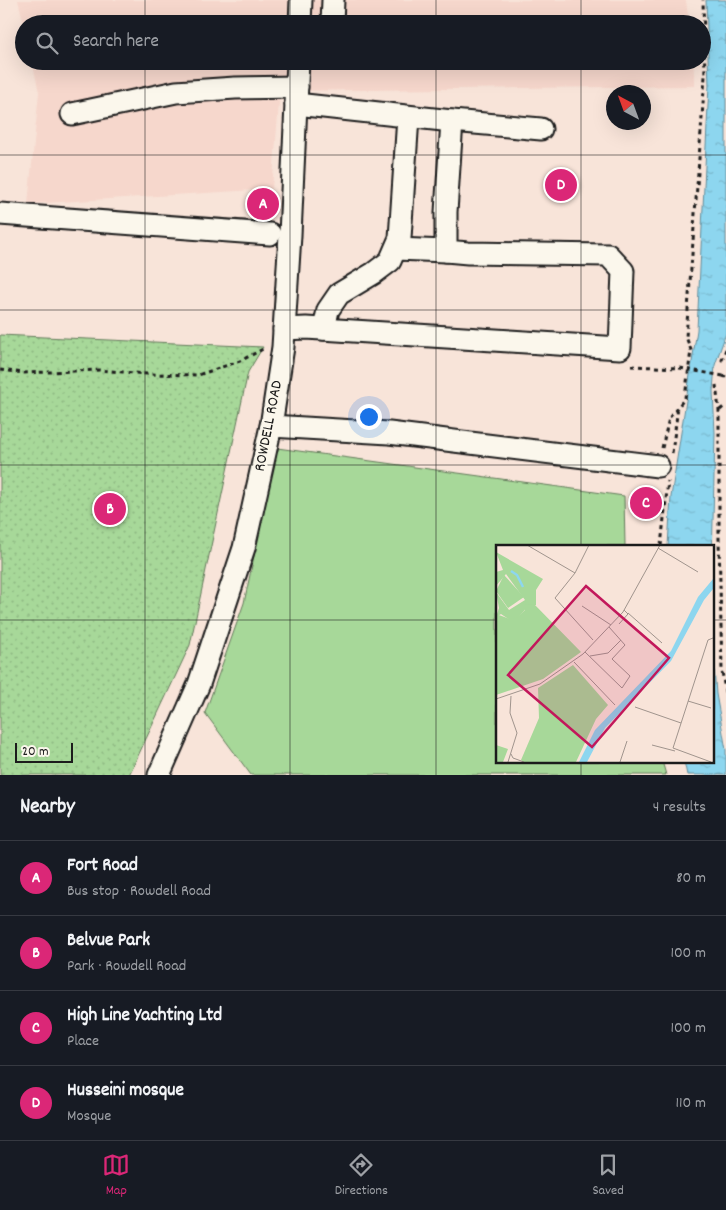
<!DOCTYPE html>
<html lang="en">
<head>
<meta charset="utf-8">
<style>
	body { margin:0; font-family:Dekko,sans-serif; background:#20242c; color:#f1f3f6 }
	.compass { position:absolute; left:606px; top:85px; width:45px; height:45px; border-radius:50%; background:#171b24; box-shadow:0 5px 20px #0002; rotate:319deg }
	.scale { position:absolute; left:15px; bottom:12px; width:58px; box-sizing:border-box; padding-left:5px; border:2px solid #1c1c1c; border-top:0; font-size:14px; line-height:18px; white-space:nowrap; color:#1c1c1c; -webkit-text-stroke:4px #fbf7ec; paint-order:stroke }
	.you { position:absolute; left:368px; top:416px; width:18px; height:18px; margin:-12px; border:4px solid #fff; border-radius:50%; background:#1a73e8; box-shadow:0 0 0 8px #1a73e833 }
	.badge { display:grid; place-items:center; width:32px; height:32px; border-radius:50%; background:#db2777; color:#fff; font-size:16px; font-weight:700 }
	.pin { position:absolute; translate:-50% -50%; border:2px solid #fff; box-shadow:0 1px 5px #0006 }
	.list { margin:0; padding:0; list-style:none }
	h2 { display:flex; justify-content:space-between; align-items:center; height:65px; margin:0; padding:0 20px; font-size:21px }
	h2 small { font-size:16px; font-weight:400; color:#9ea1a6 }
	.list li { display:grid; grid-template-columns:32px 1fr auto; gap:15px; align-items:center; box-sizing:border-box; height:75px; padding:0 20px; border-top:1px solid #363941 }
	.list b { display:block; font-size:19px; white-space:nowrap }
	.list p { margin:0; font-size:16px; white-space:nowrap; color:#9ea1a6 }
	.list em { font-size:16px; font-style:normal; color:#9ea1a6 }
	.icon { flex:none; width:28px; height:28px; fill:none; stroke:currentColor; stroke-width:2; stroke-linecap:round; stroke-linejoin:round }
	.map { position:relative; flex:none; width:726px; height:775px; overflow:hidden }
	.search { position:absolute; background:#171b24; box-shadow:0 5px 20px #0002; left:15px; right:15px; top:15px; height:55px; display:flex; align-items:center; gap:12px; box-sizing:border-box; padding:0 18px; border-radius:28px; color:#9ea1a6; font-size:19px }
	.sheet { height:365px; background:#171b24 }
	nav { display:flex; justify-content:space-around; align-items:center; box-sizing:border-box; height:70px; border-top:1px solid #363941; background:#171b24; font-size:14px; color:#9ea1a6 }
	nav a { display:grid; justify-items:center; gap:2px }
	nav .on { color:#db2777 }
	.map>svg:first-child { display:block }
	.built { fill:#f6d7cc }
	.grass { fill:#a7d899; stroke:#627a5a }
	.park { fill:url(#park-dots); stroke:#627a5a }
	.water { fill:url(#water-ripples); stroke:#608c9b }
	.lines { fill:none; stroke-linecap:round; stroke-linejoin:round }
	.minor-casing { stroke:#1c1c1c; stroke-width:25 }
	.path { stroke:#1c1c1c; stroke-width:3; stroke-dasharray:4 4; stroke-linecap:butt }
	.minor { stroke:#fbf7ec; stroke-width:21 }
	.path-bridge { stroke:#1c1c1c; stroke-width:3; stroke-dasharray:4 4; stroke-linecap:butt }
	.grid { fill:none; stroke:#1c1c1c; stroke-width:1; stroke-opacity:0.55 }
	.labels { text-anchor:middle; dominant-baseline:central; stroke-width:5; stroke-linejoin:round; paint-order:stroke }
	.street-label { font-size:16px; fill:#1c1c1c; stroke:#fbf7ec }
	.inset-river { fill:none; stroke:#8dd6ef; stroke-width:2.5 }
	.inset-road { fill:none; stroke:#a0948d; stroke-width:1 }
	.view { fill:#c2185b; fill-opacity:0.15; stroke:#c2185b; stroke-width:2.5 }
	.inset-edge { fill:none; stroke:#1c1c1c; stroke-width:2.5 }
</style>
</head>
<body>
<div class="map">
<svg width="726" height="775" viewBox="0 0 726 775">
	<defs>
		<pattern id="park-dots" width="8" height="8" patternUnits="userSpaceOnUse" patternTransform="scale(1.25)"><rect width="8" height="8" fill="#a7d899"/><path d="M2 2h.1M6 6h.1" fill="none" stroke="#8fb983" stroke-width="1.8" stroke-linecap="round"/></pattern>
		<pattern id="water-ripples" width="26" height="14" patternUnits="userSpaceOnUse" patternTransform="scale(1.25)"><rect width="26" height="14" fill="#8dd6ef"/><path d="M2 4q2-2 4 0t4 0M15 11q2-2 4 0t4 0" fill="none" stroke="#79b7cc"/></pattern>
	</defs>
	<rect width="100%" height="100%" fill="#f8e4d9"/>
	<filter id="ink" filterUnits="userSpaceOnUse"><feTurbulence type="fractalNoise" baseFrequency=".02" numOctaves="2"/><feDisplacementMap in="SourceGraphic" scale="10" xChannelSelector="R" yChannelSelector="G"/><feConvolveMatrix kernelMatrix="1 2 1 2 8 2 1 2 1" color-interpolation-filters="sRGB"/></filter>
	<g filter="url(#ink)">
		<g class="built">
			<polygon points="18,0 686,0 689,24 24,24"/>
			<polygon points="32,61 693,61 695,86 280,91 272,189 28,204 39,92"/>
		</g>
		<polygon class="grass" points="277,448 624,496 625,546 497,546 497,761 662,761 666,775 251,775 205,713 244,603"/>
		<polygon class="park" points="0,335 263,347 248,372 190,645 129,775 0,775"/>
		<g class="water">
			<polygon points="706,0 726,0 726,333 715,365 713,391 715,433 712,563 712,546 668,546 671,497 697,330 709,85"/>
			<polygon points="712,643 716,694 726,750 726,775 687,775 684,761 712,761"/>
		</g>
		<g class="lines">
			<defs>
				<g id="minor">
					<polyline points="300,24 301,0"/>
					<polyline points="332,24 333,0"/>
					<polyline points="72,114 176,92 235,88 297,87"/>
					<polyline points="452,121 541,129"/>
					<polyline points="0,214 270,234"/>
					<polyline points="396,249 446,251"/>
					<polyline points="284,329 306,328 620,348 623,271 608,255 468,253 446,251 446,212 452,121 296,104"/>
					<polyline points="324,329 328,310 339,294 374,273 390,261 400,238 408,117"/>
					<polyline points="271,426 389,433 658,466"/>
					<polyline points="159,775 199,684 244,548 271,426 283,347 290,235 298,61"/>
				</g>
			</defs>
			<use href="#minor" class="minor-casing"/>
			<g class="path">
				<polyline points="726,349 722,360 726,359"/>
				<polyline points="631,366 680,368"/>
				<polyline points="0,370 24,373 99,370 147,374 198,375 240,361 263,349"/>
				<polyline points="723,376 726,377"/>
				<polyline points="716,385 719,410 719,539 722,671 726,698"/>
				<polyline points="720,410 726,405"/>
				<polyline points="662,448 669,418 685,398 691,350 686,337 705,76 703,0"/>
				<polyline points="672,453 678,407"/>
				<polyline points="661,546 668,481"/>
			</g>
			<use href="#minor" class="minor"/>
			<polyline class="path-bridge" points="680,368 723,376"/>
		</g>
	</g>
	<path class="grid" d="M145 0V24M290 0V24M436 0V24M581 0V24M145 61V775M290 61V775M436 61V775M581 61V546M0 155H726M0 310H726M0 465H726M0 620H497M712 620H726M581 761V775"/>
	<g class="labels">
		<g class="street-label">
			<text transform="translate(269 426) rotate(-79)">ROWDELL ROAD</text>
		</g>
	</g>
	<g transform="translate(496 545)">
		<rect width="218" height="218" fill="#f8e4d9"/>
		<path d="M8 30 28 52 12 63 0 46ZM77 120 112 160 100 174 80 217H27L25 215 43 173 42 143Z" fill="#a7d899"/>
		<path d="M0 7 47 34 40 45V60L32 61 22 73 14 75 5 69 0 72 3 63 0 47 13 65 29 55 10 29 0 41V27L7 25ZM0 200 12 204 7 217H0Z" fill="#a7d899"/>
		<path d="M29 59 39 60 85 107 47 134 0 150V69L14 74 22 72 29 65Z" fill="#a7d899"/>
		<path d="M217 34V44L208 55 175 116 109 183 91 217H83L99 185 175 106 202 52Z" fill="#8dd6ef"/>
		<path class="inset-river" d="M15 26 21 30 27 42"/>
		<path class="inset-road" d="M31 0 79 28M93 0 79 28 59 53 97 95M162 3 202 27M86 61 115 80M132 68 166 98M123 79 132 69 128 65M89 107 126 143 134 131 116 114 129 100 113 82M94 111 112 108 125 95M78 117 119 160M0 154 44 139 87 109 127 67 164 0M192 156 215 163M139 162 185 178M156 200 179 206M15 209 17 213 28 217M12 217 21 188 14 168 15 151M124 217 131 196M215 217 177 203 212 95 217 93"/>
		<path class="view" d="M90 41 173 113 96 202 12 130Z"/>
		<rect width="218" height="218" class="inset-edge"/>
	</g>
</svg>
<svg class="compass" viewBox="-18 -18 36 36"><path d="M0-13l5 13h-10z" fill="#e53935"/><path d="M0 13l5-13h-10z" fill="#9ea1a6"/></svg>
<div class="scale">20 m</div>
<div class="you"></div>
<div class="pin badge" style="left:263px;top:204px">A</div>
<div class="pin badge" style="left:110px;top:509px">B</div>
<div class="pin badge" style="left:646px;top:503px">C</div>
<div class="pin badge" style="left:561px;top:185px">D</div>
<div class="search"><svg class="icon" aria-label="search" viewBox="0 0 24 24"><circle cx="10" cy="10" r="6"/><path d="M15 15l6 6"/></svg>Search here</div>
</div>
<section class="sheet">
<h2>Nearby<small>4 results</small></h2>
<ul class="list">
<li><span class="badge">A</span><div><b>Fort Road</b><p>Bus stop · Rowdell Road</p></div><em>80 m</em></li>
<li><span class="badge">B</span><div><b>Belvue Park</b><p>Park · Rowdell Road</p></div><em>100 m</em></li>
<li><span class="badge">C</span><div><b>High Line Yachting Ltd</b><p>Place</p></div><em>100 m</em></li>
<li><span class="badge">D</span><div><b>Husseini mosque</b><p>Mosque</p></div><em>110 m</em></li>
</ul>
</section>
<nav>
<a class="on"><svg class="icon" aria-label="map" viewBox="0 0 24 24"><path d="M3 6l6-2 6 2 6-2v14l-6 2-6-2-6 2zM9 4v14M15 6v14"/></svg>Map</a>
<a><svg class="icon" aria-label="directions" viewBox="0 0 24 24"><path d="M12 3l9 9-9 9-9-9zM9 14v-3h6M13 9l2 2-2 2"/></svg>Directions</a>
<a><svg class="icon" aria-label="saved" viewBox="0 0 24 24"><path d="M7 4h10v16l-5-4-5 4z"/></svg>Saved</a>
</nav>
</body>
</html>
